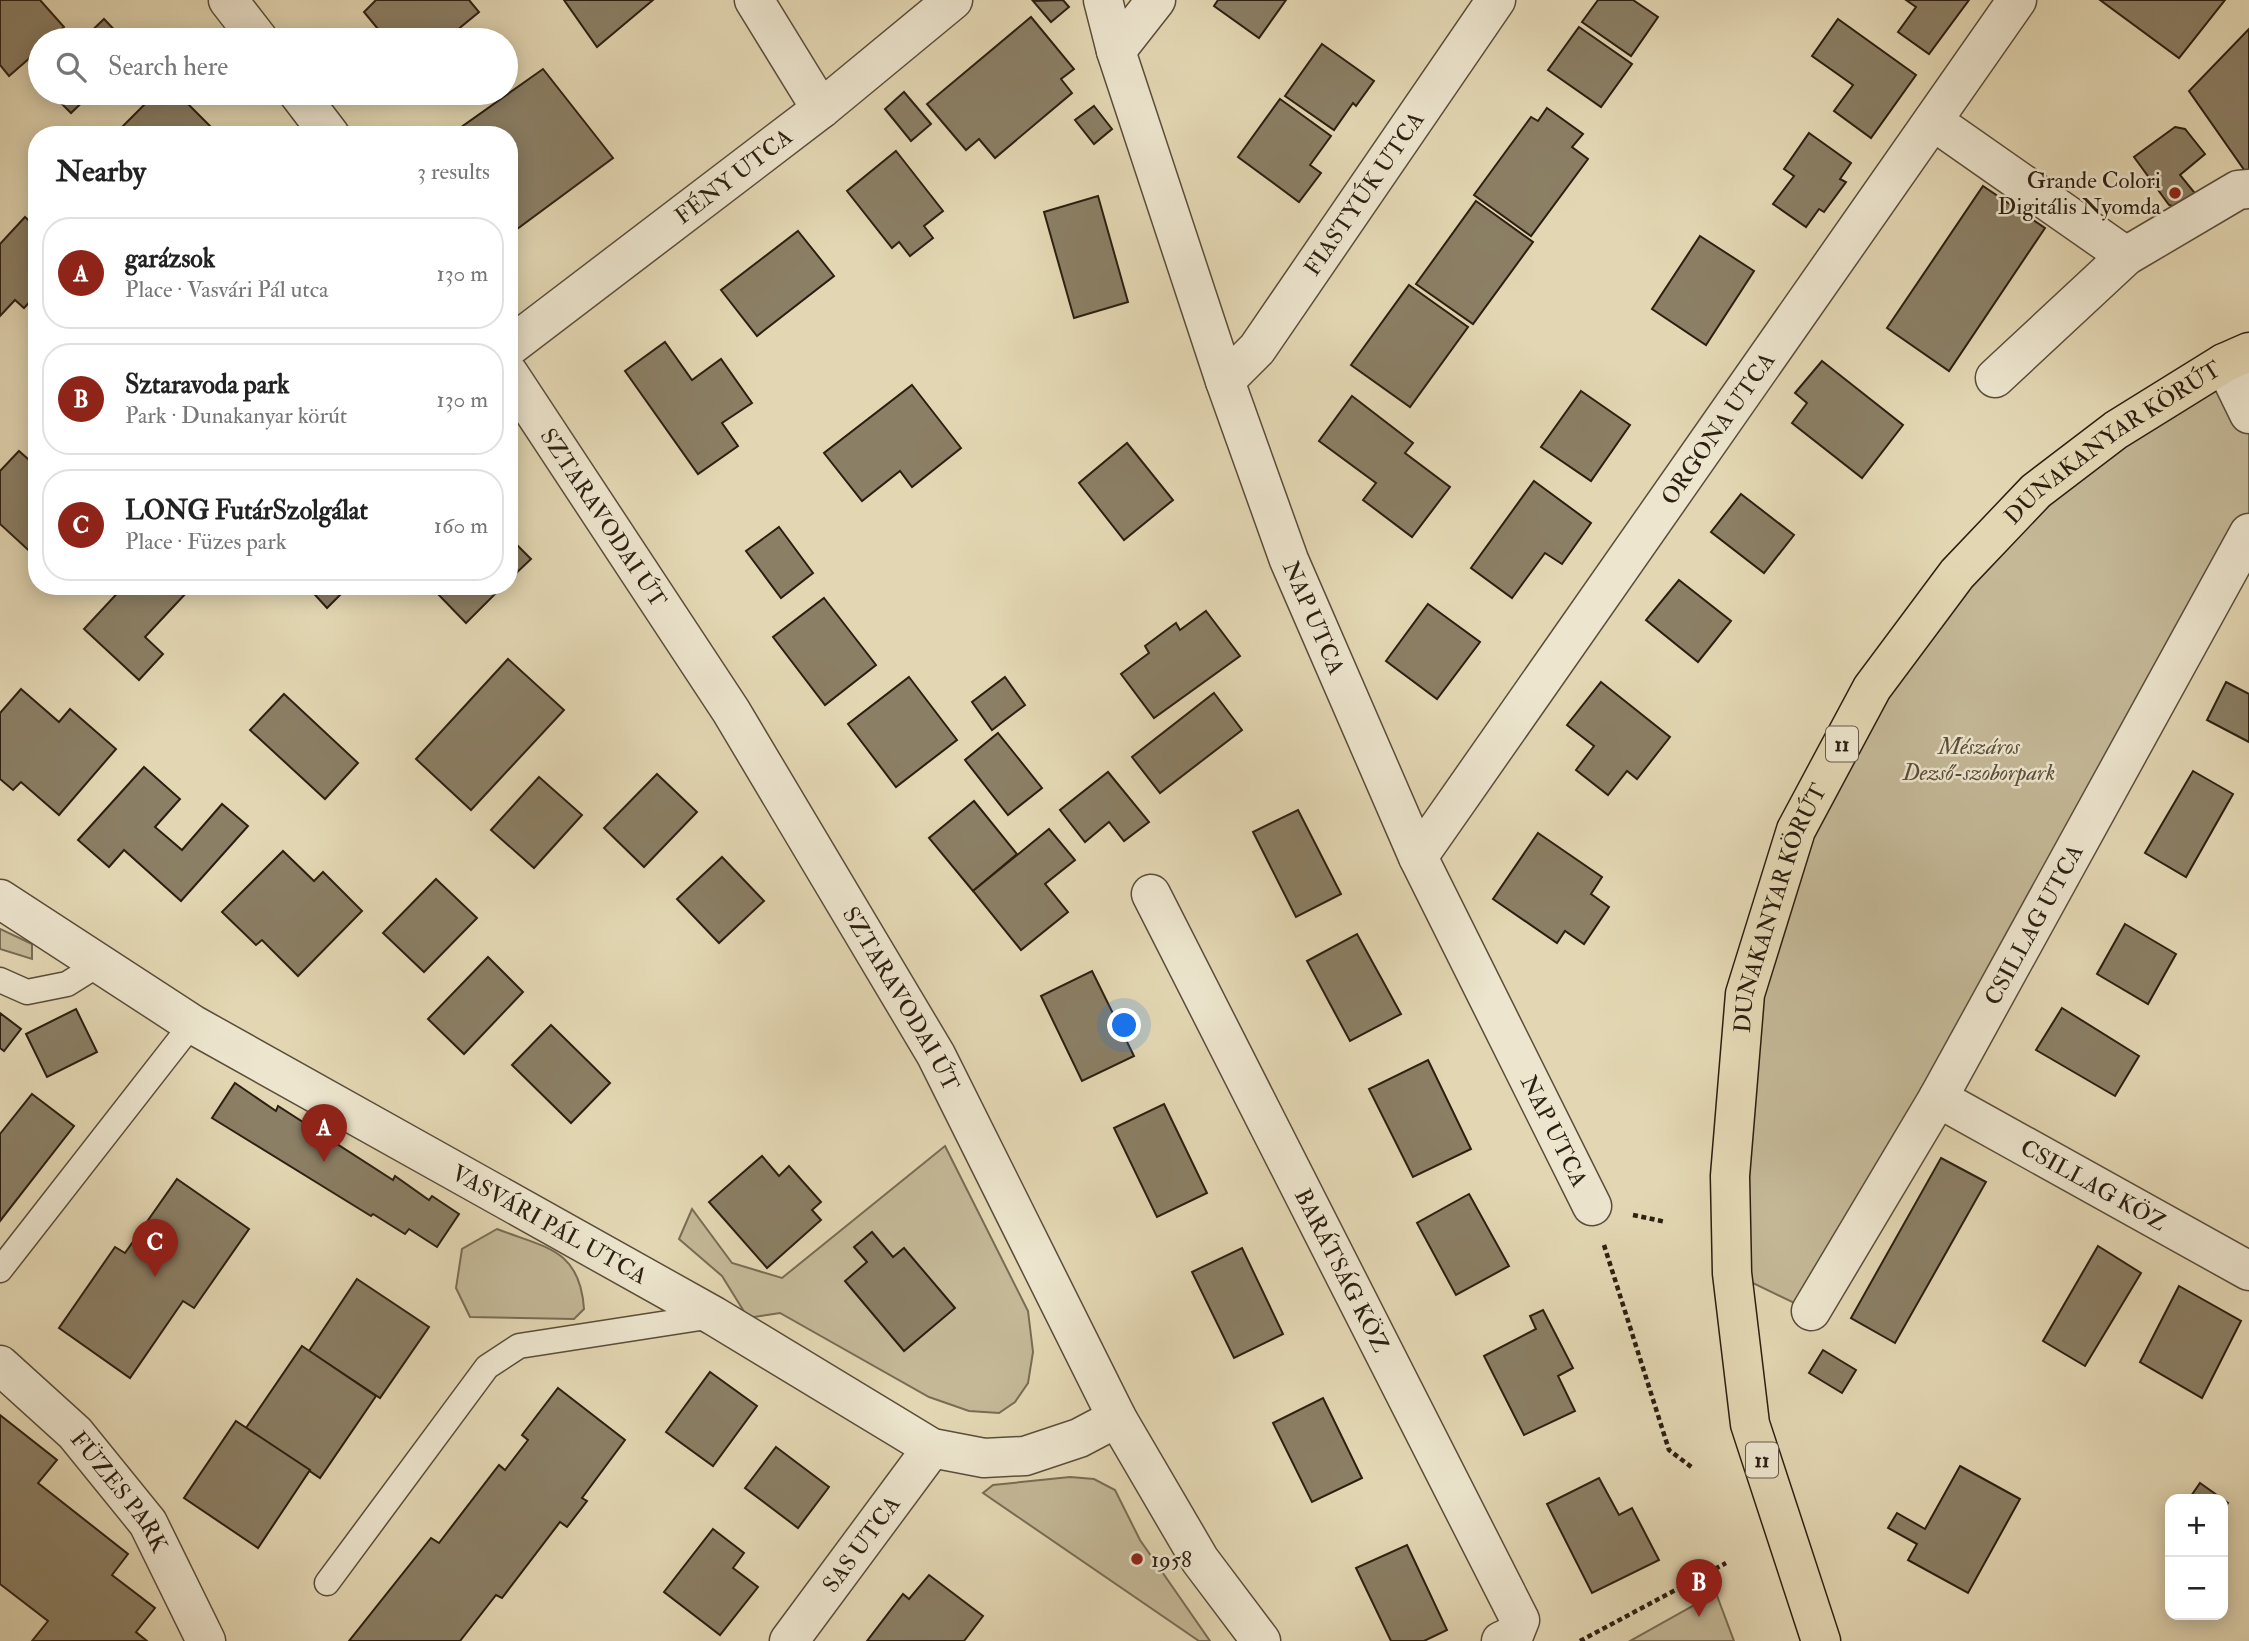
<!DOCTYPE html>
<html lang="en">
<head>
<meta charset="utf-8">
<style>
	body { margin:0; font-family:"IM FELL Double Pica",serif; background:#f2f2f2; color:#222 }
	.controls { position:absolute; right:21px; bottom:21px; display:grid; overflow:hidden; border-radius:14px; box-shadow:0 4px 18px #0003 }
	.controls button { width:63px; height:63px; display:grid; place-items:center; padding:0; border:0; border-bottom:2px solid #e0e0e0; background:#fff; color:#222; font:35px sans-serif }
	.you { position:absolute; left:1125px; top:1026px; width:24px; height:24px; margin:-18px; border:5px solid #fff; border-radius:50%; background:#1a73e8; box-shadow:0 0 0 10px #1a73e833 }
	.badge { display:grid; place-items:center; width:46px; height:46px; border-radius:50%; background:#8f2418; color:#fff; font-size:23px; font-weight:700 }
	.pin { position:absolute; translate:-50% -58px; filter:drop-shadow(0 2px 4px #0008) }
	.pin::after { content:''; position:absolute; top:37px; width:24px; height:21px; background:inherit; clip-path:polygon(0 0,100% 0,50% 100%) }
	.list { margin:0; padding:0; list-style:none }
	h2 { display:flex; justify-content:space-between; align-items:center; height:91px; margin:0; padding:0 28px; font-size:30px }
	h2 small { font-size:23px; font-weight:400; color:#767676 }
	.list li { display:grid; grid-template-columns:46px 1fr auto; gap:21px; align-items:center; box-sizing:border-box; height:112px; margin:0 14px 14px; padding:0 14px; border:2px solid #e0e0e0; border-radius:28px }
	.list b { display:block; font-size:26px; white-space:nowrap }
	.list p { margin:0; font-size:23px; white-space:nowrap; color:#767676 }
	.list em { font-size:23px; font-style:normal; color:#767676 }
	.icon { flex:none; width:38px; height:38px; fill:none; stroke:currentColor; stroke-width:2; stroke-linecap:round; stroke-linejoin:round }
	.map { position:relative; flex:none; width:2249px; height:1641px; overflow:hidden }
	.search { position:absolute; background:#fff; box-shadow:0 4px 18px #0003; left:28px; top:28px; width:490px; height:77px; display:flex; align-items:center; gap:18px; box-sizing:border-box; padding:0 24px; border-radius:38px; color:#767676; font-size:26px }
	.panel { position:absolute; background:#fff; box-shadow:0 4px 18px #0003; left:28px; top:126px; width:490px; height:469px; border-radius:28px }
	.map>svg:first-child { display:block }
	.green { fill:#c4b897; stroke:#786c54; stroke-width:2 }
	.building { fill:#8b7f65; stroke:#2c1f11; stroke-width:2 }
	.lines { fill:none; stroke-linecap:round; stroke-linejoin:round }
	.service-casing { stroke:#5a4d3a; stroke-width:27 }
	.minor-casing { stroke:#5a4d3a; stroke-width:41 }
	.tertiary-casing { stroke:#5a4d3a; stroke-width:41 }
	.primary-casing { stroke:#2c1f11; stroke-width:41 }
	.path { stroke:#2c1f11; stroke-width:4.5; stroke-dasharray:5 3.5; stroke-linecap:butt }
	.service { stroke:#ede5ce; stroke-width:24 }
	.minor { stroke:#ede5ce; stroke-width:38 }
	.tertiary { stroke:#ede5ce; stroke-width:38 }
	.primary { stroke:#e3d7b3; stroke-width:38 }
	.poi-dot { fill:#8f2418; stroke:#ede5ce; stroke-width:2.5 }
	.labels { text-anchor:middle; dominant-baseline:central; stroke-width:5; stroke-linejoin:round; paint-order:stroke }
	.shield { fill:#ede5ce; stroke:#665a4a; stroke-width:2 }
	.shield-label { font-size:21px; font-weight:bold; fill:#2c1f11 }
	.street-label { font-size:23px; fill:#2c1f11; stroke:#ede5ce }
	.poi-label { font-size:23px; fill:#2c1f11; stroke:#ede5ce; text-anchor:end }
	.park-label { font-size:23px; font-style:italic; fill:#5a4d39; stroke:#ede5ce }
</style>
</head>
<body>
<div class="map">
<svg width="2249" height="1641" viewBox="0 0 2249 1641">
	<rect width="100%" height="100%" fill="#e3d7b3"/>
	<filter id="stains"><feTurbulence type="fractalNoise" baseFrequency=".00286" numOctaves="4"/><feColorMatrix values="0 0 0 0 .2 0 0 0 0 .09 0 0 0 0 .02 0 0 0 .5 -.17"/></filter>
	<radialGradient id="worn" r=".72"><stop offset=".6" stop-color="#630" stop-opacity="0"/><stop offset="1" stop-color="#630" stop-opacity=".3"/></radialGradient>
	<g class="green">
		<polygon points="2224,363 2249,414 2249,533 1811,1311 1732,1273 1745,994 1796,830 1957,574"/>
		<polygon points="0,929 32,944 32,959 0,949"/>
		<polygon points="945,1146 1028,1311 1033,1352 1028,1383 1015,1402 999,1413 969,1411 929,1397 780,1313 748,1318 722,1276 679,1239 692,1209 732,1263 782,1278"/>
		<path d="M497 1229C546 1248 580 1249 584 1309L574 1319 470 1317 456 1288 462 1249Z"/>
		<polygon points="1070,1477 1094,1479 1115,1490 1140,1540 1210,1641 1199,1641 983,1493 993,1485"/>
		<polygon points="1716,1593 1734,1641 1630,1641"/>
	</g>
	<g class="building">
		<polygon points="0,0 40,0 64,27 50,40 40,40 40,49 9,76 0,65"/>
		<polygon points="376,0 469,0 479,12 445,40 409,40 403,33 394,40 387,40 364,12"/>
		<polygon points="564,0 653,0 597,47"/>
		<polygon points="1063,0 1069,7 1051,22 1033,1"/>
		<polygon points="1218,0 1286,0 1259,38 1214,6"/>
		<polygon points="1598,0 1633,0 1658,17 1631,56 1582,22"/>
		<polygon points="1906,0 1969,0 1929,54 1898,32 1916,7"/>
		<polygon points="2100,0 2225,0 2179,58"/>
		<polygon points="1031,17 1074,69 1061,79 1072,93 995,158 979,139 966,150 927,104"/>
		<polygon points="104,19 124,40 82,40"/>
		<polygon points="1838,19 1916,75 1871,138 1834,111 1853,85 1812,56"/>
		<polygon points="1579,27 1632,64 1601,107 1548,70"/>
		<polygon points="2249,29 2249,172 2247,174 2189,91"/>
		<polygon points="1322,44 1374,81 1356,106 1353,103 1334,130 1285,96"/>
		<polygon points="543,69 613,158 509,235 509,135 450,135"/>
		<polygon points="904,92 931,124 911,141 885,109"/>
		<polygon points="51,93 92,93 71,113"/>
		<polygon points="156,93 177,93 210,126 202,135 114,135"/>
		<polygon points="1280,99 1331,136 1310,165 1321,173 1299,202 1238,157"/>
		<polygon points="1094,106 1112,129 1094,144 1075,120"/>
		<polygon points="1547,108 1583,134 1572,147 1588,159 1531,236 1474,195 1531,117 1538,121"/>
		<polygon points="2175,127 2185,129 2205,154 2180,175 2198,197 2183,209 2169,205 2134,157"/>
		<polygon points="1809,133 1851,163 1840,179 1846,182 1824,212 1819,209 1806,227 1773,204 1794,176 1784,169"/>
		<polygon points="896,151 943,211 924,226 933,238 910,256 899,242 892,248 847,191"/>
		<polygon points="1983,186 2045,228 1949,371 1887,328"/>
		<polygon points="1098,196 1128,302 1074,318 1044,212"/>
		<polygon points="1476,201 1533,242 1473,324 1416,284"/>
		<polygon points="25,217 37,228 37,294 24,308 15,300 0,316 0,244"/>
		<polygon points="798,231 834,276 757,336 721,290"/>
		<polygon points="1700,236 1754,271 1706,345 1652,309"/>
		<polygon points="1409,285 1468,327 1410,407 1351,365"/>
		<polygon points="665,342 692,380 721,359 752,403 722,423 738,446 698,474 625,371"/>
		<polygon points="1822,361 1903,425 1862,478 1792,423 1807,403 1795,393"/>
		<polygon points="912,385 961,448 912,487 900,471 862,501 824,453"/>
		<polygon points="1581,391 1630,425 1591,481 1541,447"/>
		<polygon points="1352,396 1413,443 1405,453 1450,487 1412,537 1363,500 1376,483 1319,441"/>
		<polygon points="1127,443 1173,500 1124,540 1079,483"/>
		<polygon points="19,451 37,467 37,558 0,524 0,471"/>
		<polygon points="1534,481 1591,523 1562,564 1545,553 1512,598 1471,568"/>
		<polygon points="1741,494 1794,535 1764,573 1711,532"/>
		<polygon points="779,527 813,573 781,598 746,551"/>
		<polygon points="509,537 531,559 509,580"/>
		<polygon points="1679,580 1731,621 1698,662 1646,620"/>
		<polygon points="124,586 183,586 188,591 145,637 163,654 139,680 84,629"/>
		<polygon points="307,586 349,586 327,608"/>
		<polygon points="440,586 503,586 466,623 435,591"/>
		<polygon points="824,598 876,665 825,705 773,637"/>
		<polygon points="1428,604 1480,642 1437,699 1386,661"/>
		<polygon points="1206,611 1240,656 1154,718 1121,674 1149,653 1145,646 1176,623 1180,630"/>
		<polygon points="508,659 564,710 471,810 416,759"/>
		<polygon points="909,677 957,740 896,787 848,724"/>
		<polygon points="1005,677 1025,705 992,730 972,702"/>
		<polygon points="1601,682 1670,737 1637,779 1627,771 1608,795 1576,770 1594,746 1567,725"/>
		<polygon points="2226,682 2249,694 2249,742 2207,720"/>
		<polygon points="21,689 59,722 70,709 116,749 59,815 21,782 13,790 0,779 0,713"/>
		<polygon points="1214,693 1242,730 1160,793 1132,757"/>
		<polygon points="284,694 358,763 325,799 250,730"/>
		<polygon points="998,733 1042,788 1008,815 965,760"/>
		<polygon points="144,767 180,799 155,827 182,850 222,804 248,826 181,901 124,850 109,867 78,840"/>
		<polygon points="2193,771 2233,794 2186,877 2145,853"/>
		<polygon points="1108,772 1149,822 1124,841 1109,822 1085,842 1060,810"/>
		<polygon points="657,774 697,812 644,867 604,828"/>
		<polygon points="539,777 582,815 534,868 491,830"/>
		<polygon points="974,801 1017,854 973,891 929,838"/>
		<polygon points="1298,810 1341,894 1296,917 1253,832"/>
		<polygon points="1049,829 1075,860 1045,884 1068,912 1021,950 973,891"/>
		<polygon points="1538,833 1602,877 1591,894 1609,907 1584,944 1565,931 1557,943 1493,899"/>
		<polygon points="283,851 314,881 323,872 362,911 298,976 262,940 256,945 222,912"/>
		<polygon points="722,857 764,901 719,943 677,899"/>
		<polygon points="436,879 477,918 424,972 383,933"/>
		<polygon points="2125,924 2176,954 2148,1004 2097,974"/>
		<polygon points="1357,934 1401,1014 1350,1041 1307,961"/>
		<polygon points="488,957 523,992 464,1054 428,1019"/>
		<polygon points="1092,971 1134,1056 1082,1081 1041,996"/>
		<polygon points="2062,1008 2139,1056 2115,1096 2036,1050"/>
		<polygon points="76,1009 97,1052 47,1077 26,1034"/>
		<polygon points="0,1013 21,1029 4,1051 0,1048"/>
		<polygon points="551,1025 610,1083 571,1123 512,1065"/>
		<polygon points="1428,1060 1471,1149 1413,1177 1369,1089"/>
		<polygon points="235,1083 276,1111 278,1106 393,1180 395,1176 429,1200 432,1196 459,1214 437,1247 409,1229 405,1234 373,1214 371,1216 212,1118"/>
		<polygon points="32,1094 74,1126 0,1221 0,1134"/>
		<polygon points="1164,1104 1207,1193 1157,1217 1114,1128"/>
		<polygon points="762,1156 779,1176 789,1166 821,1202 812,1210 821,1220 767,1268 709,1202"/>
		<polygon points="1941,1158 1986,1182 1895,1343 1851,1318"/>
		<polygon points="177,1179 249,1229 194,1308 183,1301 130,1378 59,1328 115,1247 125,1253"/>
		<polygon points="1469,1194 1509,1266 1456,1295 1417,1223"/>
		<polygon points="872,1232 893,1257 904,1248 955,1308 904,1351 845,1281 867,1262 854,1247"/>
		<polygon points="2098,1246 2141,1273 2085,1366 2043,1341"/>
		<polygon points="1242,1248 1283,1334 1234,1358 1192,1272"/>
		<polygon points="357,1279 429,1327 380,1398 309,1351"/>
		<polygon points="2179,1286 2241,1321 2202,1398 2140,1362"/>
		<polygon points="1543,1310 1573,1368 1558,1376 1575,1411 1524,1435 1484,1356 1536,1329 1530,1316"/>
		<polygon points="302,1346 376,1396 320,1478 246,1428"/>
		<polygon points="1823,1350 1856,1370 1842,1393 1809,1373"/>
		<polygon points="710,1372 757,1406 713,1466 666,1432"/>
		<polygon points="558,1388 625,1440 582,1498 587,1501 567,1527 560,1522 502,1598 496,1595 460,1641 349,1641 431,1538 439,1543 499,1465 505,1470 528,1440 522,1435"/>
		<polygon points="1323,1398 1362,1478 1312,1502 1273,1423"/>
		<polygon points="0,1415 57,1460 38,1483 128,1554 112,1575 155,1608 136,1632 147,1641 32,1641 48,1621 0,1584"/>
		<polygon points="236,1421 310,1470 258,1548 184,1498"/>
		<polygon points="776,1447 829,1487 798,1528 745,1488"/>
		<polygon points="1960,1466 2020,1499 1968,1593 1908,1560 1917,1544 1888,1528 1897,1513 1925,1529"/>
		<polygon points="1599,1478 1619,1515 1632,1508 1659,1560 1592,1593 1547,1504"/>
		<polygon points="2200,1483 2228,1503 2223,1510 2223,1499 2189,1499"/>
		<polygon points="713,1529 744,1553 733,1568 758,1587 720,1635 664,1592"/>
		<polygon points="1407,1545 1447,1630 1424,1641 1391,1641 1356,1568"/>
		<polygon points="929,1575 983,1616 964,1641 867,1641 903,1594 909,1599"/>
	</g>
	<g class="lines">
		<defs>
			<g id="service">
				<polyline points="0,980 27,992 67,984 99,964"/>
				<polyline points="0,1270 192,1024"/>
				<polyline points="327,1583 487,1367 519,1346 713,1316"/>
			</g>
			<g id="minor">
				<polyline points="754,0 821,109"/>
				<path id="s1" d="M1103 0 1116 51 1225 381 1289 560 1418 857 1592 1206"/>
				<polyline points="1116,51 1156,0"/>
				<polyline points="1933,121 2126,256"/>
				<path id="s2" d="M509 347 821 109 953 0"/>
				<polyline points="2224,363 2249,414"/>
				<polyline points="1995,378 2126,256 2238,190 2249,189"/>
				<path id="s3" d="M1225 381 1257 349 1496 0"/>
				<path id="s4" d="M1418 857 2017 0"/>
				<path id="s5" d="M1151 894 1520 1620 1514 1635 1501 1641"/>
				<path id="s6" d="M0 899 192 1024 714 1316 932 1448 984 1458 1025 1456 1079 1438 1117 1418"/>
				<path id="s7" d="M1938 1098 2249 1271"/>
				<path id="s8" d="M1811 1311 1938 1098 2249 533"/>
				<path id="s9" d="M0 1365 75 1433 148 1523 206 1641"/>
				<path id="s10" d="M789 1641 932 1448"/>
			</g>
			<g id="tertiary">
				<polyline points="228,0 259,40"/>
				<polyline points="298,93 330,135"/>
				<path id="s11" d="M509 374 731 711 936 1055 1117 1418 1200 1560 1261 1641"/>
			</g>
			<g id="primary">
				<path id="s12" d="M1821 1641 1750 1424 1732 1273 1730 1176 1745 994 1796 830 1872 688 1957 574 2036 491 2116 430 2224 363 2249 352"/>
			</g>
		</defs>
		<use href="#service" class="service-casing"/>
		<use href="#minor" class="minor-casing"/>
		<use href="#tertiary" class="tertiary-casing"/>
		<use href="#primary" class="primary-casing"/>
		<g class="path">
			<polyline points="1633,1215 1666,1222"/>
			<polyline points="1604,1245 1669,1450 1694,1469"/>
			<polyline points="1580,1641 1726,1563"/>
		</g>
		<use href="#service" class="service"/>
		<use href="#minor" class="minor"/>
		<use href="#tertiary" class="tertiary"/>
		<use href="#primary" class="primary"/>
	</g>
	<g class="poi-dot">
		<circle cx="2175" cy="193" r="7"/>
		<circle cx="1137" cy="1559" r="7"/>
	</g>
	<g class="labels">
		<g class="shield">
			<rect x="1826" y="726.5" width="32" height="35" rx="5"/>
			<rect x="1746" y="1442.5" width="32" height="35" rx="5"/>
		</g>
		<g class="shield-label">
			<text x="1842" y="744">11</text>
			<text x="1762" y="1460">11</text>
		</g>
		<g class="street-label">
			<text stroke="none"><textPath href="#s2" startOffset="282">FÉNY UTCA</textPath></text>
			<text stroke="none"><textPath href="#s3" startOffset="234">FIASTYÚK UTCA</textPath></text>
			<text stroke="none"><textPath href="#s4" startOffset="523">ORGONA UTCA</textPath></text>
			<text stroke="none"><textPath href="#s12" startOffset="1340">DUNAKANYAR KÖRÚT</textPath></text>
			<text stroke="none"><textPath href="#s11" startOffset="172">SZTARAVODAI ÚT</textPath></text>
			<text stroke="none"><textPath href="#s1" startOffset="653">NAP UTCA</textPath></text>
			<text stroke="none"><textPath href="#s12" startOffset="752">DUNAKANYAR KÖRÚT</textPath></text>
			<text stroke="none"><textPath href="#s8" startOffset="446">CSILLAG UTCA</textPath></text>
			<text stroke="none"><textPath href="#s11" startOffset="738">SZTARAVODAI ÚT</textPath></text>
			<text stroke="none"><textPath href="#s1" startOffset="1220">NAP UTCA</textPath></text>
			<text stroke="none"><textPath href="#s7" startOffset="178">CSILLAG KÖZ</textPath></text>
			<text stroke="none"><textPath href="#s6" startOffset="639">VASVÁRI PÁL UTCA</textPath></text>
			<text stroke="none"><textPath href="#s5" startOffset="422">BARÁTSÁG KÖZ</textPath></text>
			<text stroke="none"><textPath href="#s9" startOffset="175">FÜZES PARK</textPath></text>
			<text stroke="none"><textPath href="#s10" startOffset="121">SAS UTCA</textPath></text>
		</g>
		<g class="poi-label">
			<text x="2161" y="180">Grande Colori<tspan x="2161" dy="26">Digitális Nyomda</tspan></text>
			<text x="1151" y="1559" text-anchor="start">1958</text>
		</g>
		<g class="park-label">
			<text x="1979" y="746">Mészáros<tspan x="1979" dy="26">Dezső-szoborpark</tspan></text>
		</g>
	</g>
	<rect width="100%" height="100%" filter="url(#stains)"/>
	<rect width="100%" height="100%" fill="url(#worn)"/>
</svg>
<div class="controls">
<button>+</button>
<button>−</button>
</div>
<div class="you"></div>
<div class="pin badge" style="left:324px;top:1162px">A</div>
<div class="pin badge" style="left:1699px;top:1617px">B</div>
<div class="pin badge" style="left:155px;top:1277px">C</div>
<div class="search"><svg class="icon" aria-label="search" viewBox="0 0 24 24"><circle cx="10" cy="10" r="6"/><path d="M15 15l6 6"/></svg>Search here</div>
<section class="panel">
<h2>Nearby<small>3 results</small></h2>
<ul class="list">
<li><span class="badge">A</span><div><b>garázsok</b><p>Place · Vasvári Pál utca</p></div><em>130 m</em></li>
<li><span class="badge">B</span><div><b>Sztaravoda park</b><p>Park · Dunakanyar körút</p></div><em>130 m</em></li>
<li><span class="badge">C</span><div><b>LONG FutárSzolgálat</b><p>Place · Füzes park</p></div><em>160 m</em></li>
</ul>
</section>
</div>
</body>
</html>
